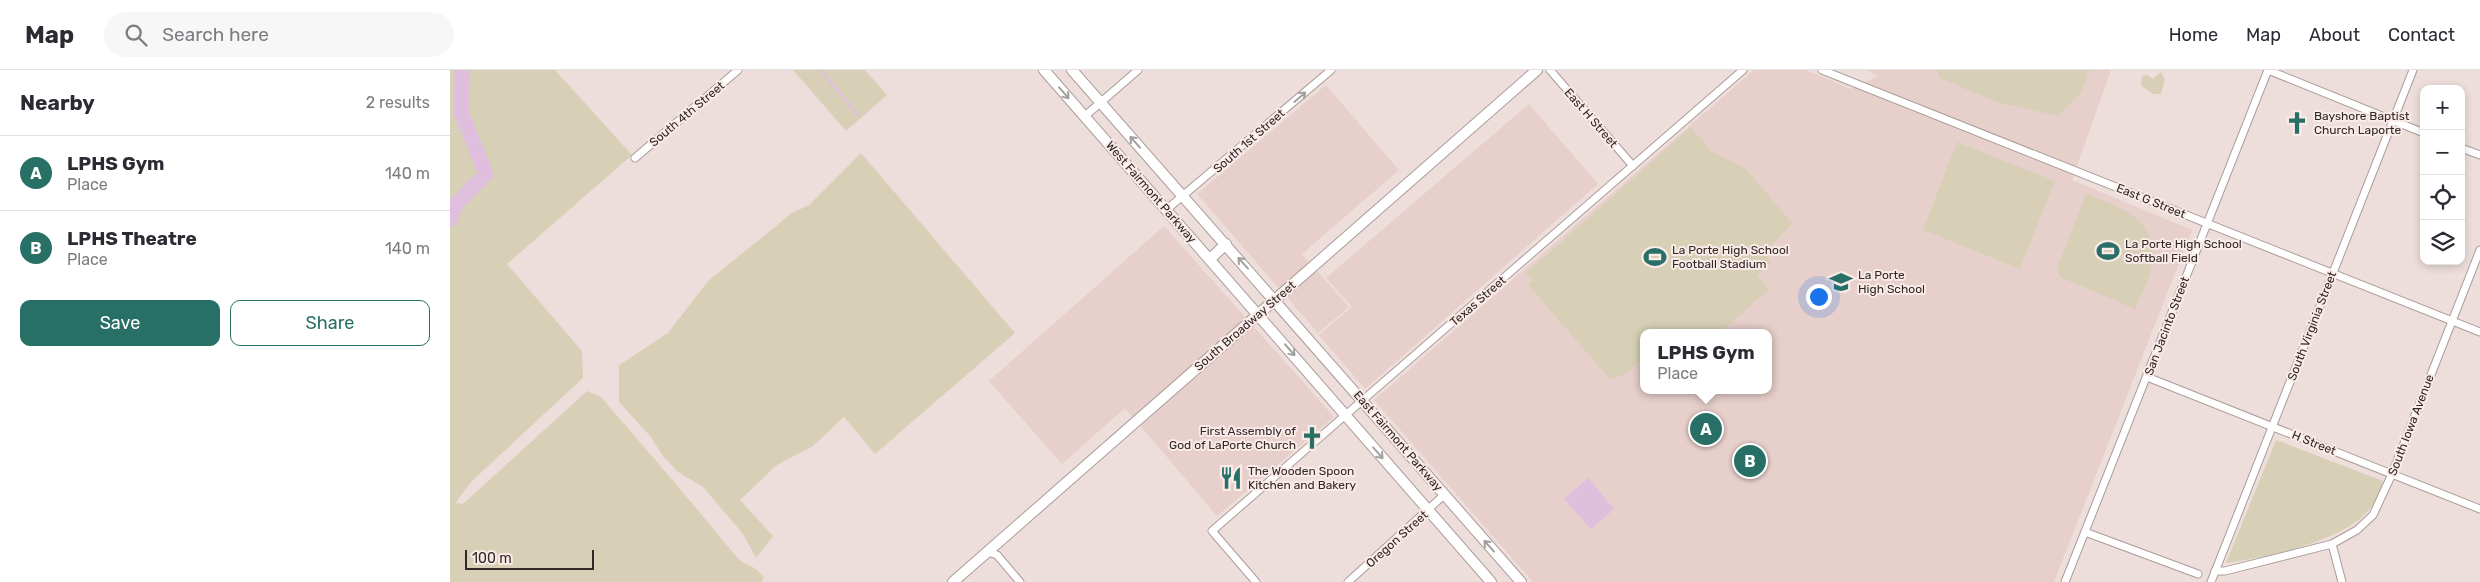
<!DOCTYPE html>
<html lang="en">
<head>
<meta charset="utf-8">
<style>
	body { margin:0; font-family:Rubik,sans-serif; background:#f7f7f7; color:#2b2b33 }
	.controls { position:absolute; right:15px; top:15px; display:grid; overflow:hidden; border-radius:10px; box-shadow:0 2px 8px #0003 }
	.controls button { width:45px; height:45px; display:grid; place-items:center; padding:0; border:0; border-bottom:1px solid #e1e1e2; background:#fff; color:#2b2b33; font:25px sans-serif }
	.scale { position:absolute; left:15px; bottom:12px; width:129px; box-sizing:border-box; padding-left:5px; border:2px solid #2e2827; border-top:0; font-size:14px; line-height:18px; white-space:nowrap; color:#2e2827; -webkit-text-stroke:4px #faebe8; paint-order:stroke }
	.you { position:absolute; left:1368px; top:226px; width:18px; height:18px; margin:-12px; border:4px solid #fff; border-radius:50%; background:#1a73e8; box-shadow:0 0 0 8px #1a73e833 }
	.badge { display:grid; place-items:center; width:32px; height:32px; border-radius:50%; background:#287066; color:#fff; font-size:16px; font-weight:700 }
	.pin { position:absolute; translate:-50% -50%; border:2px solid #fff; box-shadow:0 1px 5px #0006 }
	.popup { position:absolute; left:1190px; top:259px; width:132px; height:65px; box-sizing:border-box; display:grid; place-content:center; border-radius:10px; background:#fff; filter:drop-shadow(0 1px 4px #0005); font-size:16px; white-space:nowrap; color:#7c7c81 }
	.popup b { font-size:19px; color:#2b2b33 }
	.popup::after { content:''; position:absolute; left:50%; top:100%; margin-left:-10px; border:10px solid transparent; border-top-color:#fff }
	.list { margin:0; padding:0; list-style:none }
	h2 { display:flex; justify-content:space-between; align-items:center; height:65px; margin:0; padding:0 20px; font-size:21px }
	h2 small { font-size:16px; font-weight:400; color:#7c7c81 }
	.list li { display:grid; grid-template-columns:32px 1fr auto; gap:15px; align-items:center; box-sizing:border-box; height:75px; padding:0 20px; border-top:1px solid #e1e1e2 }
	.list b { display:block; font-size:19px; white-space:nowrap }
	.list p { margin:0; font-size:16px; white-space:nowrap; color:#7c7c81 }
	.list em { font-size:16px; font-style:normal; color:#7c7c81 }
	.actions { display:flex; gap:10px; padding:15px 20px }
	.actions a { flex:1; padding:11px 0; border:1px solid #287066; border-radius:10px; text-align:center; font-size:18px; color:#287066 }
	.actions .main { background:#287066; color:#fff }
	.icon { flex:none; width:28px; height:28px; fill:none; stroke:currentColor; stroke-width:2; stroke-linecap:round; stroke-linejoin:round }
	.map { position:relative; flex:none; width:2030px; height:512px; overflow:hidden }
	header { display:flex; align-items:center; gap:30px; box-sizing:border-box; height:70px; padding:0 25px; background:#fff; border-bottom:1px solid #e1e1e2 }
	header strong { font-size:24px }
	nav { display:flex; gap:28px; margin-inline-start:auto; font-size:18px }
	.search { width:350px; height:45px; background:#f7f7f7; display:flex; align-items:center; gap:12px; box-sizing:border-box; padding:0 18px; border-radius:28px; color:#7c7c81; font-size:19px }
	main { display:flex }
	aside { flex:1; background:#fff }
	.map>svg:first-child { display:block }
	.built { fill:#e7cfcb; fill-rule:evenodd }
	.green { fill:#d8d0b6 }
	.water { fill:#dfbfdd }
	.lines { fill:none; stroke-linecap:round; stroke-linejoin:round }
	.stream { stroke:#dfbfdd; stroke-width:2.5 }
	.river { stroke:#dfbfdd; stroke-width:15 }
	.street-casing { stroke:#aa9c99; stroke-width:9 }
	.secondary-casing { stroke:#aa9c99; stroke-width:12 }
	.street { stroke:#fff; stroke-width:7 }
	.secondary { stroke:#fff; stroke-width:10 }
	.oneway { stroke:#a19e9e }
	.labels { text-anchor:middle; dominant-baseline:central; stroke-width:4; stroke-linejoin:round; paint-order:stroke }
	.street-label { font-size:12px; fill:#2e2827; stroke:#faebe8 }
	.poi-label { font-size:12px; fill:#2e2827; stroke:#faebe8; text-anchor:start }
</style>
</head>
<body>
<header>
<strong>Map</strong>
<div class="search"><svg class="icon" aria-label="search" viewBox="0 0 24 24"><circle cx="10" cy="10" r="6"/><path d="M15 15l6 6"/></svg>Search here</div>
<nav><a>Home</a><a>Map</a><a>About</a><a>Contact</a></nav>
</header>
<main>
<aside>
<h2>Nearby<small>2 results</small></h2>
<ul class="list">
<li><span class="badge">A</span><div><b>LPHS Gym</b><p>Place</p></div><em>140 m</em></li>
<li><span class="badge">B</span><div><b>LPHS Theatre</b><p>Place</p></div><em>140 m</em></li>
</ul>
<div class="actions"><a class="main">Save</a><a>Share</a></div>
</aside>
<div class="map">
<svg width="2030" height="512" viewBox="0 0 2030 512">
	<rect width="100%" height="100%" fill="#eddedb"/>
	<g class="built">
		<path d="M1304 0H1356L1401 19 1428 6 1417 0H1661L1622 110 1742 160 1604 512H1083L924 330ZM1194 263H1318V320H1194Z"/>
		<polygon points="876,15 949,100 852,184 899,237 868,263 747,124"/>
		<polygon points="1079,34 1148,114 915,319 869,265 902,237 876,208"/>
		<polygon points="714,156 884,347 767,446 675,338 612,394 539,311"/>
	</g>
	<g class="green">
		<path d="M0 0H105L182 85 57 194 132 281 133 308 22 411 5 433 13 434 137 321 150 326C196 379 241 431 285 485 293 496 304 493 314 508L311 512H0Z"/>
		<polygon points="343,0 415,0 437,25 396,61"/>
		<polygon points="1487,0 1640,0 1631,23 1608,46 1546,32 1490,8"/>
		<polygon points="1711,2 1715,9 1711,24 1703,24 1691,15 1692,6 1697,5 1703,9"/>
		<polygon points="1241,57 1262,82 1295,98 1343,154 1314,182 1321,192 1307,205 1319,219 1270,263 1194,263 1193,289 1174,305 1160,309 1078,215 1083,210 1076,203"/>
		<polygon points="1507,72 1605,111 1570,199 1473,160"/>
		<polygon points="411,83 565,263 425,384 394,347 363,376 327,395 290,430 323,466 306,488 293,464 253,417 228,402 213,386 200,366 169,332 169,295 218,263 258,211 342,143 359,135"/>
		<path d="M1636 124C1673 138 1711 150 1701 199 1698 212 1690 226 1685 239L1610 207 1607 199Z"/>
		<path d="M1826 370 1933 411C1929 423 1925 435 1915 444 1888 472 1814 488 1776 493Z"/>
	</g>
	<polygon class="water" points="1138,408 1164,439 1141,459 1114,429"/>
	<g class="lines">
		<polyline class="stream" points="370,0 409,46"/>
		<polyline class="river" points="0,150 6,134 36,104 11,42 12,0"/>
		<defs>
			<g id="street">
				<polyline points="1100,0 1183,96"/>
				<polyline points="1372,0 2030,262"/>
				<polyline points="1818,0 1974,63"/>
				<polyline points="635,46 688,0"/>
				<polyline points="2011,78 2030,85"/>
				<polyline points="185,88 288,0"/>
				<polyline points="716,140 881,0"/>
				<polyline points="1697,307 2030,439"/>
				<polyline points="1635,462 1748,504"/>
				<polyline points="1882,474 1892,512"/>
				<polyline points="538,482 547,485 570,512"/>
				<polyline points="1765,501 1775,501 1882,474 1907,460 1923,445 1942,404 2030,180"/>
				<polyline points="806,512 762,461 1293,0"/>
				<polyline points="898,512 994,425"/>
				<polyline points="1615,512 1818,0"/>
				<polyline points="1761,512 1963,0"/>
			</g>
			<g id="secondary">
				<polyline points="594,0 1041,512"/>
				<polyline points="622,0 1071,512"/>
				<polyline points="760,189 776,174"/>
				<polyline points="503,512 1087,0"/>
			</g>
		</defs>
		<use href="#street" class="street-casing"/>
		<use href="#secondary" class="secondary-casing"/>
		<use href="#street" class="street"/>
		<use href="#secondary" class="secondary"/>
	</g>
	<defs><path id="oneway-shaft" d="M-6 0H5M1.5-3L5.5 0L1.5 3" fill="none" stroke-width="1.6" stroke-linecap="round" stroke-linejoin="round" transform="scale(1.25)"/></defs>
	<g class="oneway">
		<use href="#oneway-shaft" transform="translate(614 23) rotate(49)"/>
		<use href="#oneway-shaft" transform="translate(850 27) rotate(-41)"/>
		<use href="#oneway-shaft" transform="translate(685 72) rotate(-132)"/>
		<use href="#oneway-shaft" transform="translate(793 193) rotate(-132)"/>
		<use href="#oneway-shaft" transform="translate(840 280) rotate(49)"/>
		<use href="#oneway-shaft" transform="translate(928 383) rotate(49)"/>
		<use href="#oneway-shaft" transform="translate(1039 476) rotate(-132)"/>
	</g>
	<defs>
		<symbol id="church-bare" viewBox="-9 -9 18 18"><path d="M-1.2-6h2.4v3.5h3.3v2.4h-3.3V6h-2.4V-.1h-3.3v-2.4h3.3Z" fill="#287066" stroke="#faebe8" stroke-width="2.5" paint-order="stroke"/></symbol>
		<symbol id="stadium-bare" viewBox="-9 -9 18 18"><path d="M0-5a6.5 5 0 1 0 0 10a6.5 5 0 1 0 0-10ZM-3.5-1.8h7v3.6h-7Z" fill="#287066" stroke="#faebe8" stroke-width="2.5" paint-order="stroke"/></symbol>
		<symbol id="school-bare" viewBox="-9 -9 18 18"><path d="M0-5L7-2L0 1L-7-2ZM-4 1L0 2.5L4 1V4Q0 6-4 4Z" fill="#287066" stroke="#faebe8" stroke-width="2.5" paint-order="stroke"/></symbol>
		<symbol id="restaurant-bare" viewBox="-9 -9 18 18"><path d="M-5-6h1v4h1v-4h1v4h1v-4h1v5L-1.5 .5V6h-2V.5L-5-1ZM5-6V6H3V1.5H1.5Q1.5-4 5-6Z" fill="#287066" stroke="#faebe8" stroke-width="2.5" paint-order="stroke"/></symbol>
	</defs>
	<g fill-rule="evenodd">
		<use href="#church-bare" x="1831" y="37" width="32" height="32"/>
		<use href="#stadium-bare" x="1642" y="165" width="32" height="32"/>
		<use href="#stadium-bare" x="1189" y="171" width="32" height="32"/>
		<use href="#school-bare" x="1375" y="196" width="32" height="32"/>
		<use href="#church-bare" x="846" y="352" width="32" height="32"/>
		<use href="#restaurant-bare" x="765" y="392" width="32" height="32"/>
	</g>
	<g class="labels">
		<g class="street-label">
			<text transform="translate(237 44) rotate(-40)">South 4th Street</text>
			<text transform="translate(1141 48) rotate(49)">East H Street</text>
			<text transform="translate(799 71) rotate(-41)">South 1st Street</text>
			<text transform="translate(701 122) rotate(49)">West Fairmont Parkway</text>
			<text transform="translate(1701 131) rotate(22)">East G Street</text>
			<text transform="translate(1028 231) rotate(-41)">Texas Street</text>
			<text transform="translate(795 256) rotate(-41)">South Broadway Street</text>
			<text transform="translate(1717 256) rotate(-69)">San Jacinto Street</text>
			<text transform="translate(1862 256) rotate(-69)">South Virginia Street</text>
			<text transform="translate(1961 355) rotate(-69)">South Iowa Avenue</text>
			<text transform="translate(948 371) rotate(49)">East Fairmont Parkway</text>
			<text transform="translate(1864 373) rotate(22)">H Street</text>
			<text transform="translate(947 469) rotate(-42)">Oregon Street</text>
		</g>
		<g class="poi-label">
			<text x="1864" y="46">Bayshore Baptist<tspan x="1864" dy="14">Church Laporte</tspan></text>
			<text x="1675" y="174">La Porte High School<tspan x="1675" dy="14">Softball Field</tspan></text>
			<text x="1222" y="180">La Porte High School<tspan x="1222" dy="14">Football Stadium</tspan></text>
			<text x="1408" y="205">La Porte<tspan x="1408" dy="14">High School</tspan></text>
			<text x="846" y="361" text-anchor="end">First Assembly of<tspan x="846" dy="14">God of LaPorte Church</tspan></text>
			<text x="798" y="401">The Wooden Spoon<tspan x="798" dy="14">Kitchen and Bakery</tspan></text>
		</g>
	</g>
</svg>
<div class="controls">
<button>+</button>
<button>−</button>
<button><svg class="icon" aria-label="locate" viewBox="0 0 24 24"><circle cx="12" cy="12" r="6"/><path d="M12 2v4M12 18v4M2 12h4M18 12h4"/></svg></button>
<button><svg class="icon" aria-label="layers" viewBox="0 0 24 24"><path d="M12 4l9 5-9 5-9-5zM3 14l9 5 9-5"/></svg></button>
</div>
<div class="scale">100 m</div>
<div class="you"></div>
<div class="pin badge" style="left:1256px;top:359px">A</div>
<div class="popup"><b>LPHS Gym</b>Place</div>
<div class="pin badge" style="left:1300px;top:391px">B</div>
</div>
</main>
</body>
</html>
